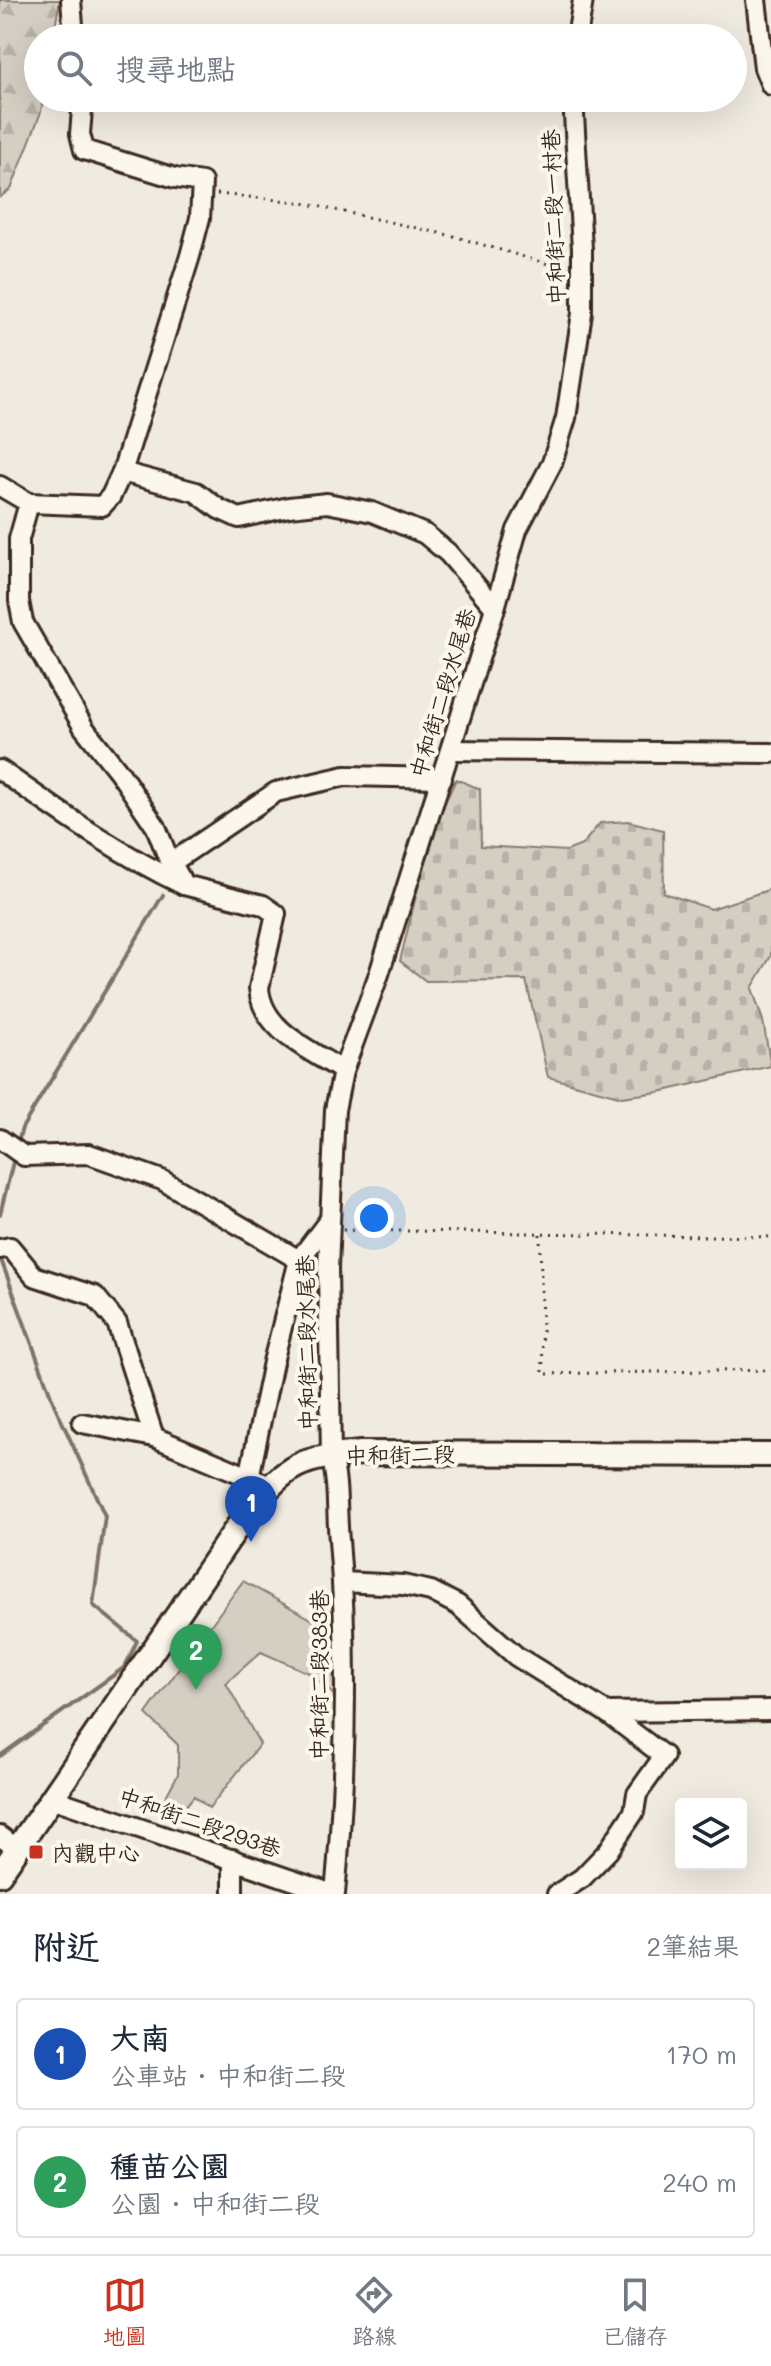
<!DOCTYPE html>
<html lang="zh-TW">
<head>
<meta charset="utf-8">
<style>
	body { margin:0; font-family:Mali,"LXGW WenKai TC",sans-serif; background:#f2f2f3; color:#1f2937 }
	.controls { position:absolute; right:24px; bottom:24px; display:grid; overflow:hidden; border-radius:8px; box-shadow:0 8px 32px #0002 }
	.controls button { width:72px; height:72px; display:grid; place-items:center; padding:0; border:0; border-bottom:2px solid #e0e1e3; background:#fff; color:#1f2937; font:40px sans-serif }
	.you { position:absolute; left:374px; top:1218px; width:28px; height:28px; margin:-20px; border:6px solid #fff; border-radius:50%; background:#1a73e8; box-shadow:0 0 0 12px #1a73e833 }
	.badge { display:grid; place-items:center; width:52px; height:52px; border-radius:50%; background:#c8321e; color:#fff; font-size:26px; font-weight:700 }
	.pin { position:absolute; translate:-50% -66px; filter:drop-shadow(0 2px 4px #0008) }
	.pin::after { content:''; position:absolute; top:42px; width:28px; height:24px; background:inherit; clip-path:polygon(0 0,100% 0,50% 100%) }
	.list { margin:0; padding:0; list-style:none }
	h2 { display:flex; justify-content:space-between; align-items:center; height:104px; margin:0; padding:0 32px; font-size:34px }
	h2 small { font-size:26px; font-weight:400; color:#747a83 }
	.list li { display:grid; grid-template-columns:52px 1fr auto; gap:24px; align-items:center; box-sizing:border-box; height:112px; margin:0 16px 16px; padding:0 16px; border:2px solid #e0e1e3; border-radius:8px }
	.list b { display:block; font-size:30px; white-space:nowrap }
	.list p { margin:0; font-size:26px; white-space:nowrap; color:#747a83 }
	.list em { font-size:26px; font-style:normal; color:#747a83 }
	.icon { flex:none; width:44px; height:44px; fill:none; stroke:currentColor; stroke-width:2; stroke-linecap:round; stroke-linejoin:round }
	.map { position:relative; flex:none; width:771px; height:1894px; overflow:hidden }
	.search { position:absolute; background:#fff; box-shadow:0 8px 32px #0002; left:24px; right:24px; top:24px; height:88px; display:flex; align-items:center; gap:20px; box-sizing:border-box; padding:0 28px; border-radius:44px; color:#747a83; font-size:30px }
	.sheet { height:360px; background:#fff }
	nav { display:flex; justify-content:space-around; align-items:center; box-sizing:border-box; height:112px; border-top:2px solid #e0e1e3; background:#fff; font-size:22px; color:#747a83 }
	nav a { display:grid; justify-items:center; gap:4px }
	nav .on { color:#c8321e }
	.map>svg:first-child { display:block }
	.green { fill:#d5cec3; stroke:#887c70; stroke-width:2 }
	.forest { fill:url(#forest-firs); stroke:#887c70; stroke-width:2 }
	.cemetery { fill:url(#cemetery-stones); stroke:#887c70; stroke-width:2 }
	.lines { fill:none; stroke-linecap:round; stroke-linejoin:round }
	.stream { stroke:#7f7367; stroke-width:4 }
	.minor-casing { stroke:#3b2a1e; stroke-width:24 }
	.major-casing { stroke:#3b2a1e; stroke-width:28 }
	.path { stroke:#3b2a1e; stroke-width:3; stroke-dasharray:2 6; stroke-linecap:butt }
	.minor { stroke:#fbf7ec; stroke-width:18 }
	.major { stroke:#fbf7ec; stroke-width:22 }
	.poi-dot { fill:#c8321e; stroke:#fbf7ec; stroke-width:3 }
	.labels { text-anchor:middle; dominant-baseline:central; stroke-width:8; stroke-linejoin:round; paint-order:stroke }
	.street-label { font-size:22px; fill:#3b2a1e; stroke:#fbf7ec }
	.poi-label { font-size:22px; fill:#3b2a1e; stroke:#fbf7ec; text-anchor:start }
</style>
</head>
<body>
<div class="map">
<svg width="771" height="1894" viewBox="0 0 771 1894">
	<defs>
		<pattern id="forest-firs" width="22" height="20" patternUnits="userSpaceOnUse" patternTransform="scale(2)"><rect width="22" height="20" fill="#d5cec3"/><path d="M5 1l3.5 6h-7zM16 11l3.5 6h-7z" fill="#b8b1a7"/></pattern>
		<pattern id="cemetery-stones" width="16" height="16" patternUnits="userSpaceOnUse" patternTransform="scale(2)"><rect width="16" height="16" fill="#d5cec3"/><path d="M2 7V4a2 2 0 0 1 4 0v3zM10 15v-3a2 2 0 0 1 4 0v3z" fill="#b8b1a7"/></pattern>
	</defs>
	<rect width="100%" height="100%" fill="#f0ebe0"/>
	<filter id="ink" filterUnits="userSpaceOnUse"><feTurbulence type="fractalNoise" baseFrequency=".0125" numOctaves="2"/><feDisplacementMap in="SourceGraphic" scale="16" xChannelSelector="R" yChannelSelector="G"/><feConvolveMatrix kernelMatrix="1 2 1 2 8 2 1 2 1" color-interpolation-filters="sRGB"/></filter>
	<g filter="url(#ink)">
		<polygon class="green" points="243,1581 313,1620 336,1651 336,1697 311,1674 261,1652 226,1683 260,1744 209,1808 194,1796 181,1812 165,1798 178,1774 178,1745 146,1714"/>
		<polygon class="forest" points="0,0 60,0 53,38 38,38 38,98 43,98 41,112 11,189 0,197"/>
		<polygon class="cemetery" points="456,779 480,789 481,846 567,851 582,845 600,823 628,821 663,830 664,893 711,909 771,889 771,956 752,988 763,1021 771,1066 659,1092 622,1097 548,1077 526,980 426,981 400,961 432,831"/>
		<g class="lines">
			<g class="stream">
				<polyline points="17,1146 22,1128 163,895"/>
				<polyline points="0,1214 14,1158"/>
				<polyline points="0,1257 54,1404 105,1516 93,1605 137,1641 125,1667 0,1756"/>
			</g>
			<defs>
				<g id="minor">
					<polyline points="71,0 74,38"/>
					<polyline points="756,0 764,68 771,85"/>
					<polyline points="577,38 583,0"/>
					<polyline points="83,98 80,134 84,150 175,178 202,182 200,218 190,256 122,472"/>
					<path d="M0 486 29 503 19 539V601L23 622 84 728 119 772 156 827 167 855 184 885 263 905 276 914 259 988C262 1031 311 1050 343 1071"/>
					<polyline points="29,503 102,506 111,496 122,472 196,492 219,509 239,518 289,507 327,503 372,512 425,534 448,553 495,608"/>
					<polyline points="451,750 771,753"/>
					<path d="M0 770C60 812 118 854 184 885"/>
					<polyline points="171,863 276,792 345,776 442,778"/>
					<polyline points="0,1139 24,1156 89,1154 162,1180 299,1260"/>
					<polyline points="0,1249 10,1247 34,1276 95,1296 117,1323 154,1437 270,1486"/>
					<polyline points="82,1423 154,1437"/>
					<polyline points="249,1478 273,1362 299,1260 330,1219"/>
					<polyline points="342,1582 403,1585 431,1591 458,1605 516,1656 606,1712 771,1710"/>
					<polyline points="51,1798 333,1894"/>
					<polyline points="0,1836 16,1848"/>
					<polyline points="233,1894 233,1859"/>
					<path d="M335 1894C346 1776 349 1658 339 1540 336 1512 339 1484 331 1456L328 1268 335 1110 343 1071 379 974 495 608 517 530 552 463 566 418 582 313V249L573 98"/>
					<polyline points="557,1894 582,1878 608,1851 634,1812 637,1794 664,1756 606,1712"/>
				</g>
				<path id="major" d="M0 1874 249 1510C291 1462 298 1459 361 1453L771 1455"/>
			</defs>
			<use href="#minor" class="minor-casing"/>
			<use href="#major" class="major-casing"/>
			<g class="path">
				<polyline points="217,194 299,202 453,236 565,269"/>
				<polyline points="343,1230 771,1237"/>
				<polyline points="540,1234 543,1374 771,1370"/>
			</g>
			<use href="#minor" class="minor"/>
			<use href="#major" class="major"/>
		</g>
	</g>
	<rect class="poi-dot" x="28" y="1844" width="16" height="16" rx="4"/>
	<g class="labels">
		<g class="street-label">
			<text transform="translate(553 217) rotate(-92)">中和街二段一村巷</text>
			<text transform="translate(442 693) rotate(-73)">中和街二段水尾巷</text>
			<text transform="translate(306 1343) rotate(-91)">中和街二段水尾巷</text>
			<text transform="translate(400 1454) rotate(-1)">中和街二段</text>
			<text transform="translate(318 1675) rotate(-90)">中和街二段383巷</text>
			<text transform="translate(200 1822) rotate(19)">中和街二段293巷</text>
		</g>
		<g class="poi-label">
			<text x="52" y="1852">內觀中心</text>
		</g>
	</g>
</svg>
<div class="controls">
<button><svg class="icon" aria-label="layers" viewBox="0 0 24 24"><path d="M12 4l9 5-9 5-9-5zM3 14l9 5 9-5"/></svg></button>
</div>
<div class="you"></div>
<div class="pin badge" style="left:251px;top:1542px;background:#1a4fb4">1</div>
<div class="pin badge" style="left:196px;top:1690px;background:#2e9e5b">2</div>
<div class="search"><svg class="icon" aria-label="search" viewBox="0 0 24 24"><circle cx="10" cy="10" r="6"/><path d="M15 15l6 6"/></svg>搜尋地點</div>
</div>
<section class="sheet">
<h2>附近<small>2筆結果</small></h2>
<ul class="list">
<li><span class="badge" style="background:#1a4fb4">1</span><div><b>大南</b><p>公車站 · 中和街二段</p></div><em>170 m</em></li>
<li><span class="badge" style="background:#2e9e5b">2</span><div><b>種苗公園</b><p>公園 · 中和街二段</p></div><em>240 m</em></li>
</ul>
</section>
<nav>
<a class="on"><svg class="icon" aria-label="map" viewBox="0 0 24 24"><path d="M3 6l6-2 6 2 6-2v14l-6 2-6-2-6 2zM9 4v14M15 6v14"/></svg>地圖</a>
<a><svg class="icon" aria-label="directions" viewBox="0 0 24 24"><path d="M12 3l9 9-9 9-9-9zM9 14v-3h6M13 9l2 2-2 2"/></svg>路線</a>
<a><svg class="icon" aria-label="saved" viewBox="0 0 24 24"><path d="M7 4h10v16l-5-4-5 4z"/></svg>已儲存</a>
</nav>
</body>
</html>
